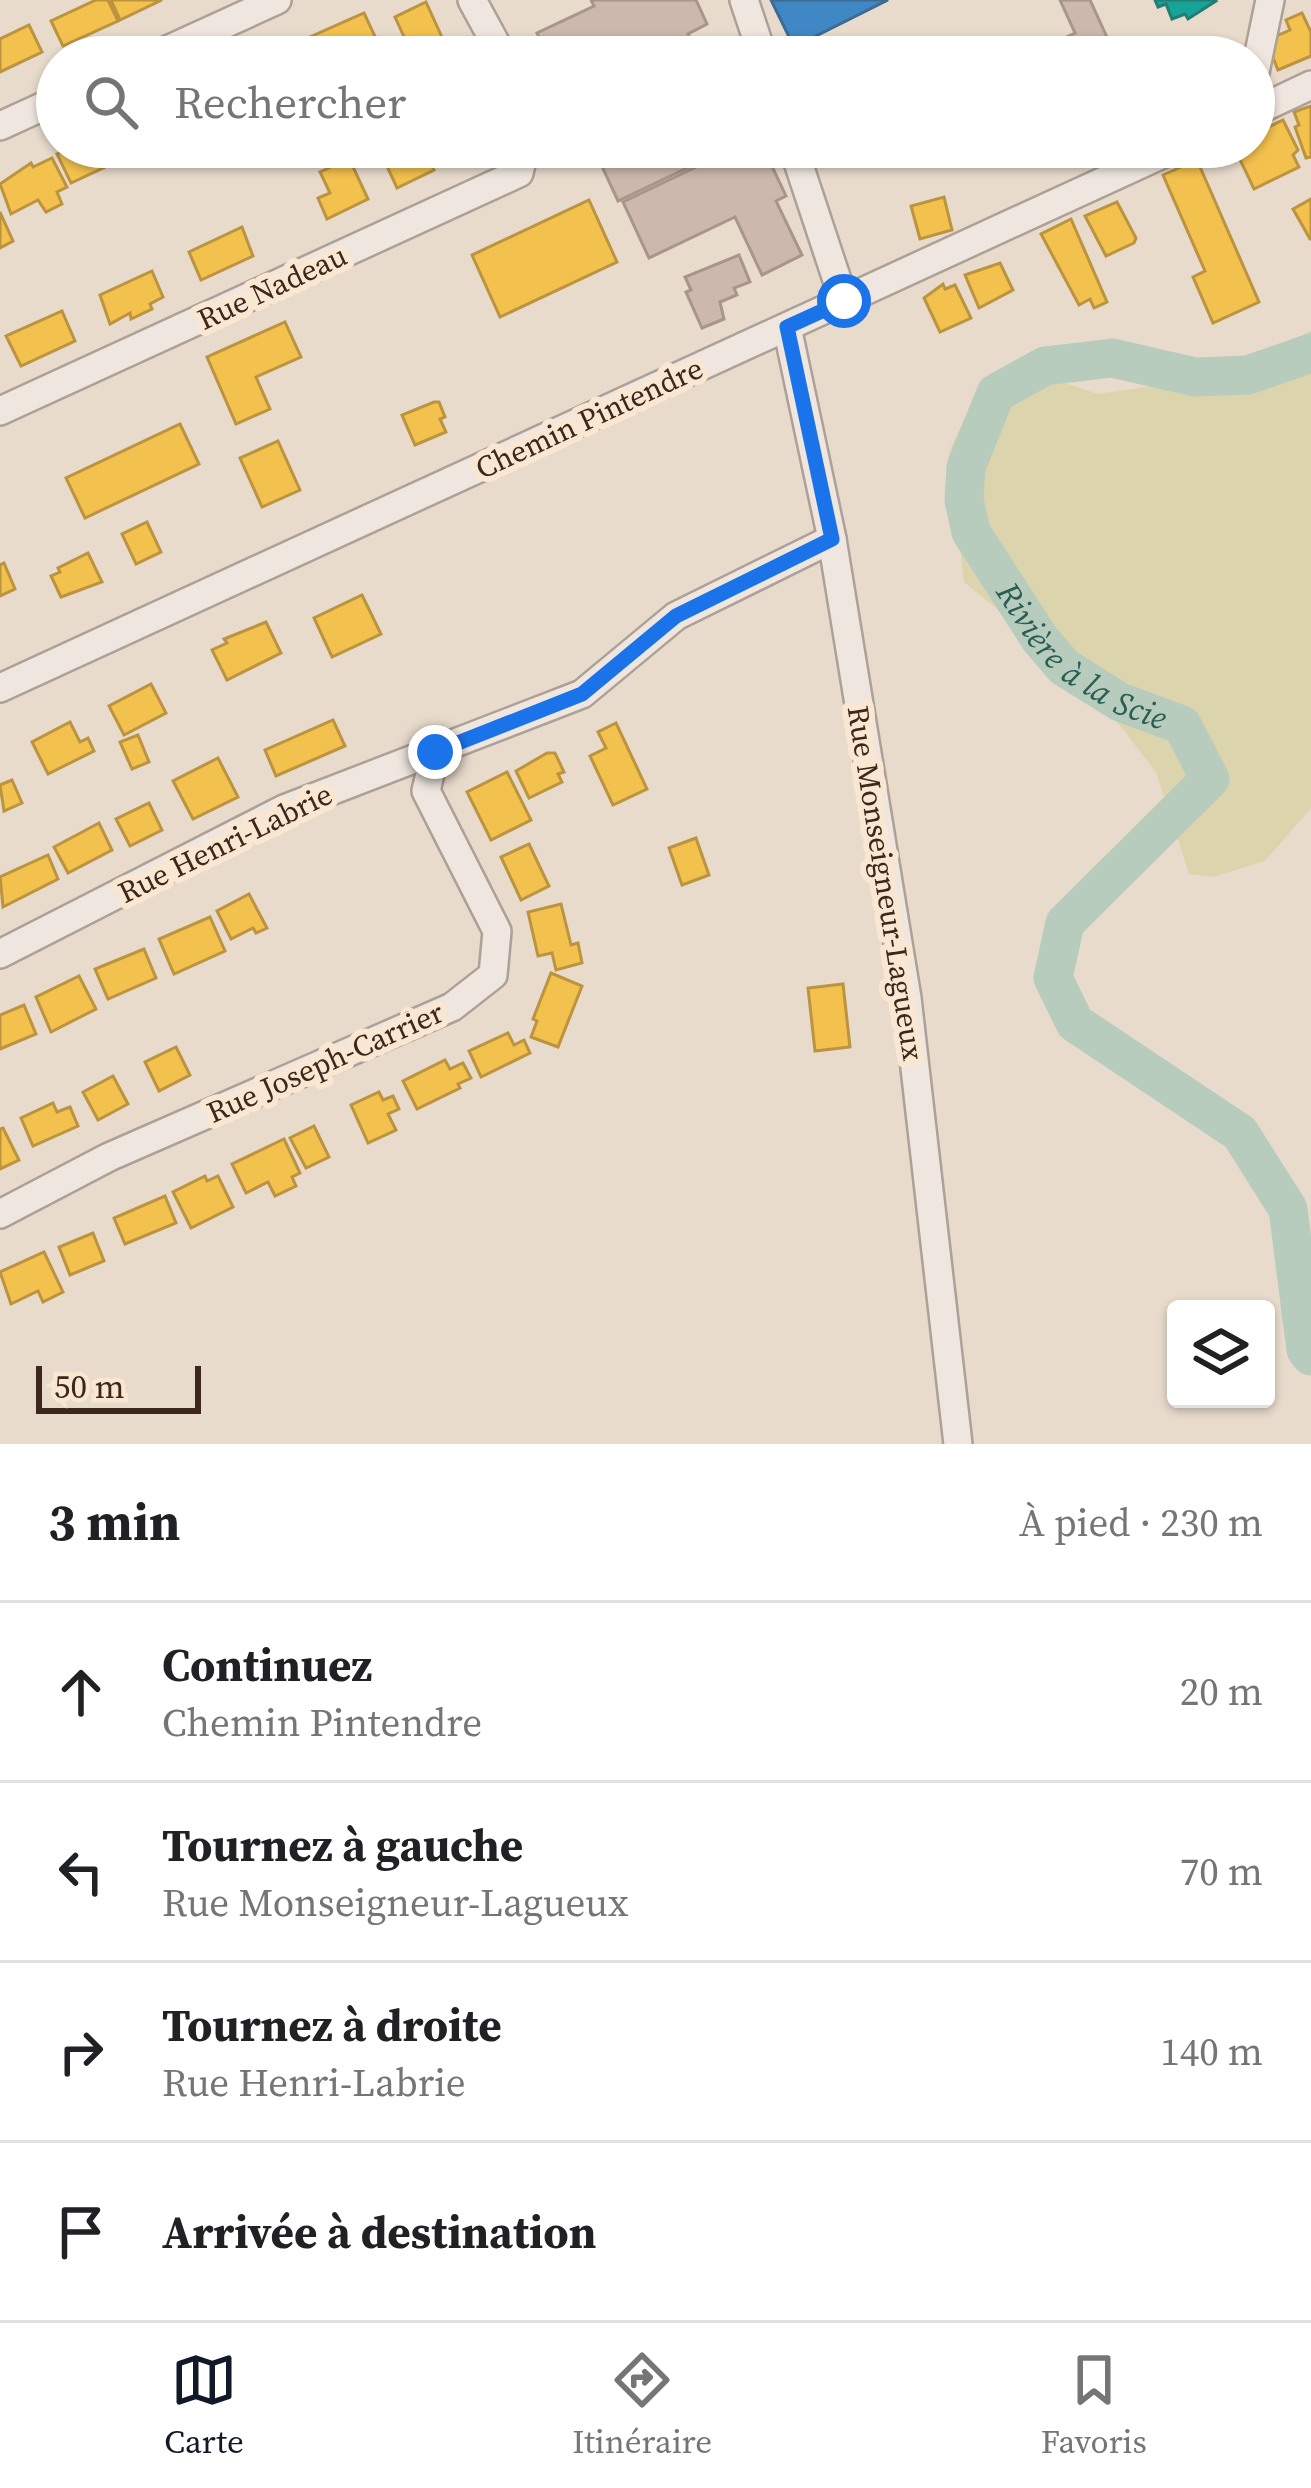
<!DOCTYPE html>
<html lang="fr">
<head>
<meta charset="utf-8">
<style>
	body { margin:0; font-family:"Source Serif 4",serif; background:#f6f6f6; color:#202124 }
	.controls { position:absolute; right:36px; bottom:36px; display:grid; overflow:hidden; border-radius:12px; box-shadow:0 3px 9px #0004 }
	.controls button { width:108px; height:108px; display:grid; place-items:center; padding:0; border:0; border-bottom:3px solid #e0e0e0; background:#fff; color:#202124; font:60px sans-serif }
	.scale { position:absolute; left:36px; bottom:30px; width:165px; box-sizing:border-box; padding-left:12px; border:6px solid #3d271c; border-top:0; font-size:33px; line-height:42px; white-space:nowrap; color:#3d271c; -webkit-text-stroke:9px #f9e7d2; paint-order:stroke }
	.stop { position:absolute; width:36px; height:36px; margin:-27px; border:9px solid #1a73e8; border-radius:50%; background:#fff }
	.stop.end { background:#1a73e8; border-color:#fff; box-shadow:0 3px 12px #0008 }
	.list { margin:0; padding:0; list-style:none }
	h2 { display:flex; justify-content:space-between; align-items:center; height:156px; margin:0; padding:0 48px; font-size:51px }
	h2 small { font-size:39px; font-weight:400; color:#757577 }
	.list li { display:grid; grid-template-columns:78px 1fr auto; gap:36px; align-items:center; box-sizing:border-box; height:180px; padding:0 48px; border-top:3px solid #e0e0e0 }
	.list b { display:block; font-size:45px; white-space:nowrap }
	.list p { margin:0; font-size:39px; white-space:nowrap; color:#757577 }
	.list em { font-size:39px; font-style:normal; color:#757577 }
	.icon { flex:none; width:66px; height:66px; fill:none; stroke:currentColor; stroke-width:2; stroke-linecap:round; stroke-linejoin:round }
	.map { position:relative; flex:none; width:1311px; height:1444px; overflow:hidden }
	.search { position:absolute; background:#fff; box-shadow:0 3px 9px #0004; left:36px; right:36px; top:36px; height:132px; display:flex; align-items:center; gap:30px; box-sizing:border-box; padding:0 42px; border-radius:66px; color:#757577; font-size:45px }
	.sheet { height:876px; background:#fff }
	nav { display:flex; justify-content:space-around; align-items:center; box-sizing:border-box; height:168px; border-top:3px solid #e0e0e0; background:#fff; font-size:33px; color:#757577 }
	nav a { display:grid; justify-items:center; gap:6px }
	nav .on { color:#111827 }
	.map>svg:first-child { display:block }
	.green { fill:#dcd4ad }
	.homes { fill:#f2c14e; stroke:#bc933f; stroke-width:3 }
	.schools { fill:#3f88c5; stroke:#3e6b92; stroke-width:3 }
	.public { fill:#17a398; stroke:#227e73; stroke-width:3 }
	.industry { fill:#8d8d92; stroke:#756e6f; stroke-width:3 }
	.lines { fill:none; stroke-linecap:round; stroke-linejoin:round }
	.river { stroke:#b8ccbd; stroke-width:39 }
	.building { fill:#ccb8ad; stroke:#a8968b; stroke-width:3 }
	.minor-casing { stroke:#ada096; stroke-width:32 }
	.minor { stroke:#efe7df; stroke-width:27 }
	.route { stroke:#1a73e8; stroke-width:15 }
	.labels { text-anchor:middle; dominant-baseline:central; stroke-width:12; stroke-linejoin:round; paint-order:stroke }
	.street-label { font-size:30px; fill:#3d271c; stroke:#f9e7d2 }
	.water-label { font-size:33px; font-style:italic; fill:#2a5e52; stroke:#f9e7d2 }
</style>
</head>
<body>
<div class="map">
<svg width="1311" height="1444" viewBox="0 0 1311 1444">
	<rect width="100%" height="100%" fill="#e8dbcc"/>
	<polygon class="green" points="1311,330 1311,808 1265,861 1213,877 1189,874 1156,772 1086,682 964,582 949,452 979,387 1014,366 1098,394 1202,379 1274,354"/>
	<g class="homes">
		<polygon points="96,0 108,0 118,21 63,46 51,21"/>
		<polygon points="111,0 162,0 120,20"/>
		<polygon points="426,2 451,57 407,57 405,52 410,50 395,17"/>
		<polygon points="364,13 379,45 352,57 319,57 310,37"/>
		<polygon points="1302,13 1311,32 1311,56 1278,70 1273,58 1274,37 1290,30 1286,20"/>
		<polygon points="29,25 42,52 0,72 0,39"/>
		<polygon points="1311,106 1311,157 1306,158 1295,127 1299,125 1294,112"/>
		<polygon points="1283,120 1298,150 1293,155 1299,167 1254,189 1234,147 1254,147 1254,134"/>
		<polygon points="73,147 111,147 118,161 71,183 57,154"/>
		<polygon points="416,147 423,147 434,170 397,188 385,162"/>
		<polygon points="337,152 342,162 349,158 368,199 327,219 318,198 330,193 320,172 329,168 325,158"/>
		<polygon points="52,158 67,187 57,192 62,204 46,212 38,200 11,214 0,184 31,163 33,167"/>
		<polygon points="1197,160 1259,302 1213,323 1193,277 1205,271 1163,175"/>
		<polygon points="944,197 952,230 920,239 911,206"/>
		<polygon points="1311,199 1311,239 1310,239 1293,209"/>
		<polygon points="589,200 617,262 500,317 472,255"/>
		<polygon points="1117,202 1136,238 1134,243 1106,256 1085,216"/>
		<polygon points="0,212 13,241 0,248"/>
		<polygon points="1071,219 1107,302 1094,308 1090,299 1079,305 1041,234"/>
		<polygon points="242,227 253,256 201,280 189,252"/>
		<polygon points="1000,263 1013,290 979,308 965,275"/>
		<polygon points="152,271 163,297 150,304 152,309 131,319 130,313 110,324 100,295"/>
		<polygon points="943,284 945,289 955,285 971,318 940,332 924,298"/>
		<polygon points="62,311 75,341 21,366 6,336"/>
		<polygon points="285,322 301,357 256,377 270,409 236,424 207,357"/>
		<polygon points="434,402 439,402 445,417 440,419 446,432 415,445 402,415"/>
		<polygon points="180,424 199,464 85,518 66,478"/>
		<polygon points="278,441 300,490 262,507 240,458"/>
		<polygon points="147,522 161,552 136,564 122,534"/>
		<polygon points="88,553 102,582 61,597 51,576 60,572 58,568"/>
		<polygon points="4,563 15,589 0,596 0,565"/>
		<polygon points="362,595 381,634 332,657 314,618"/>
		<polygon points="266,622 281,653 227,680 212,650 227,643 224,639"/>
		<polygon points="151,684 166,713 124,735 109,706"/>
		<polygon points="333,720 345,746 276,776 265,750"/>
		<polygon points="70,722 80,742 88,738 94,751 48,774 32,742"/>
		<polygon points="616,723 647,789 613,805 590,756 606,748 598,732"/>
		<polygon points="138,735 149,762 132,769 120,742"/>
		<polygon points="547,753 555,753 564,772 558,774 562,782 529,798 516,771"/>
		<polygon points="218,758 238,797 193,819 173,781"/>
		<polygon points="507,772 531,820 491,840 467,792"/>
		<polygon points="12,780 22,803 4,811 0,785"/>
		<polygon points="149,803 162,830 130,846 116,819"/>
		<polygon points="99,823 112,850 68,873 54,847"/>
		<polygon points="696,838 709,875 682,885 669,848"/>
		<polygon points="529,844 549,886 521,900 501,857"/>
		<polygon points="48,855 58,879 3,907 0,877"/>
		<polygon points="249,894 267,928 256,933 253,928 231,939 217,911"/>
		<polygon points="561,904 571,945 578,943 582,963 556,970 552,953 538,956 528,912"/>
		<polygon points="210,917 225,951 174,974 159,939"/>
		<polygon points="144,949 156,978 108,999 95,969"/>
		<polygon points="551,973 582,986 558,1047 531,1037 537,1021 533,1019"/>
		<polygon points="79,976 96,1009 51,1032 36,997"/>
		<polygon points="843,984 850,1047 815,1051 808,988"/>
		<polygon points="24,1005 36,1034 0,1049 0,1015"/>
		<polygon points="508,1033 514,1045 524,1040 530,1053 481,1077 469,1051"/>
		<polygon points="176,1047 190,1075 159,1091 145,1062"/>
		<polygon points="445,1060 450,1069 463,1063 471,1078 458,1084 460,1088 417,1109 403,1081"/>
		<polygon points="113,1076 128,1104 98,1120 83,1092"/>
		<polygon points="379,1092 383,1100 393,1096 399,1109 388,1114 396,1130 368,1143 351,1105"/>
		<polygon points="53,1103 57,1112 70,1107 78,1126 33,1146 21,1118"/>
		<polygon points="314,1126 329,1157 306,1168 290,1138"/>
		<polygon points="3,1128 19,1160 0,1169 0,1129"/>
		<polygon points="284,1139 300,1173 292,1177 296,1186 275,1196 268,1182 246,1193 232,1164"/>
		<polygon points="205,1176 207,1181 218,1176 233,1207 191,1228 173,1192"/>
		<polygon points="165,1196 176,1223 125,1244 114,1218"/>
		<polygon points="93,1233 104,1261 70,1275 59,1247"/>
		<polygon points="44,1252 63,1292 43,1302 38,1291 11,1304 0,1272"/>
	</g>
	<polygon class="schools" points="771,0 888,0 794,47"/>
	<polygon class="public" points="1155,0 1215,0 1216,1 1188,19 1185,14 1172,19 1166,4 1158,7"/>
	<polygon class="industry" points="434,147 451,147 456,158 442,165"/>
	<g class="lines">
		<path class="river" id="s1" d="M1311 353 1248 375 1195 377 1112 358 1045 366 996 393 966 467 964 500 971 532 1040 639 1064 667 1120 702 1182 725 1210 779 1065 923 1053 978 1075 1023 1240 1133 1288 1209 1306 1350 1311 1356"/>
	</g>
	<g class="building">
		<polygon points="591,0 696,0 707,24 688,34 695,49 679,57 548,57 537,33 594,6"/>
		<polygon points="1060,0 1090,0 1116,57 1066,57 1058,41 1075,33"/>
		<polygon points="593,147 731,147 618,201"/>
		<polygon points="738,147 763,147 786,196 776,201 802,255 762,275 735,217 649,258 623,202"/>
		<polygon points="739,255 750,282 734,288 737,295 720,302 724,319 702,328 686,292 691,290 685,277"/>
	</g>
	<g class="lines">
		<defs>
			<g id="minor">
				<polyline points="472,0 503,57"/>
				<polyline points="744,0 763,57"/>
				<polyline points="152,57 277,0"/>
				<polyline points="1254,77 1270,0"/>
				<polyline points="1254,112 1311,85"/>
				<polyline points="0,126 57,100"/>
				<polyline points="793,147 844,301"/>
				<polyline points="787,327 832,539 907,998 958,1444"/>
				<polyline points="0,411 519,173 525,147"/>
				<polyline points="0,688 1178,147"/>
				<polyline points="0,954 284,809 582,694 676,616 832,539"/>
				<polyline points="0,1214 109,1157 452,1007 493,975 497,931 426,791 435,752"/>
			</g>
		</defs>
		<use href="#minor" class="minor-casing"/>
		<use href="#minor" class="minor"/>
	</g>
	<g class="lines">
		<polyline class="route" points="435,752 582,694 676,616 832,539 787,327 844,301"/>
	</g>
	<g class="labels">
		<g class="street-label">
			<text transform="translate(272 287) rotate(-25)">Rue Nadeau</text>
			<text transform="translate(589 418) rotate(-25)">Chemin Pintendre</text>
			<text transform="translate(225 843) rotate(-26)">Rue Henri-Labrie</text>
			<text transform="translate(886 883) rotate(81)">Rue Monseigneur-Lagueux</text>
			<text transform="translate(325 1062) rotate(-24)">Rue Joseph-Carrier</text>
		</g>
		<g class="water-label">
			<text stroke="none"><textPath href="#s1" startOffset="645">Rivière à la Scie</textPath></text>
		</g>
	</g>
</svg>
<div class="controls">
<button><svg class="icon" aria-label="layers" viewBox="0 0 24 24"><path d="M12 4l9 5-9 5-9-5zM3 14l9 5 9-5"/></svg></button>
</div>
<div class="scale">50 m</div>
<div class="stop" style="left:844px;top:301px"></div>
<div class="stop end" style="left:435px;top:752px"></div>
<div class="search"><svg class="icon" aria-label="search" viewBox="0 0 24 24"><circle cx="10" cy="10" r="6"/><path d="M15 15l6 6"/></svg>Rechercher</div>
</div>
<section class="sheet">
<h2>3 min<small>À pied · 230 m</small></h2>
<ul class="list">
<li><svg class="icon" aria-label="ahead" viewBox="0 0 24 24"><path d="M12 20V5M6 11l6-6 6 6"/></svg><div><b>Continuez</b><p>Chemin Pintendre</p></div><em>20 m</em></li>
<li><svg class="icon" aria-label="left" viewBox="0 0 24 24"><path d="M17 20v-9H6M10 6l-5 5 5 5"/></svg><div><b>Tournez à gauche</b><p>Rue Monseigneur-Lagueux</p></div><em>70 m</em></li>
<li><svg class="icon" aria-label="right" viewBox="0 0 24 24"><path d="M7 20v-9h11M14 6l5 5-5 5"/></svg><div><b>Tournez à droite</b><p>Rue Henri-Labrie</p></div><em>140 m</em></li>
<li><svg class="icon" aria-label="arrive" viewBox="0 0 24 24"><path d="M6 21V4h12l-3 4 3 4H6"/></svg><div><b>Arrivée à destination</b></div></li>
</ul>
</section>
<nav>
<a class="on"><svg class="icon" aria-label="map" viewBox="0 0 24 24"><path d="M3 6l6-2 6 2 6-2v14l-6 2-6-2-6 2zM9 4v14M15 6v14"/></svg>Carte</a>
<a><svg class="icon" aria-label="directions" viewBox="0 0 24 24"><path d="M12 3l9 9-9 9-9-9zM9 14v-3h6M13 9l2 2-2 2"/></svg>Itinéraire</a>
<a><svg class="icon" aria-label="saved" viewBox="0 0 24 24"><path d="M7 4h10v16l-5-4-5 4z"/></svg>Favoris</a>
</nav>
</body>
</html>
